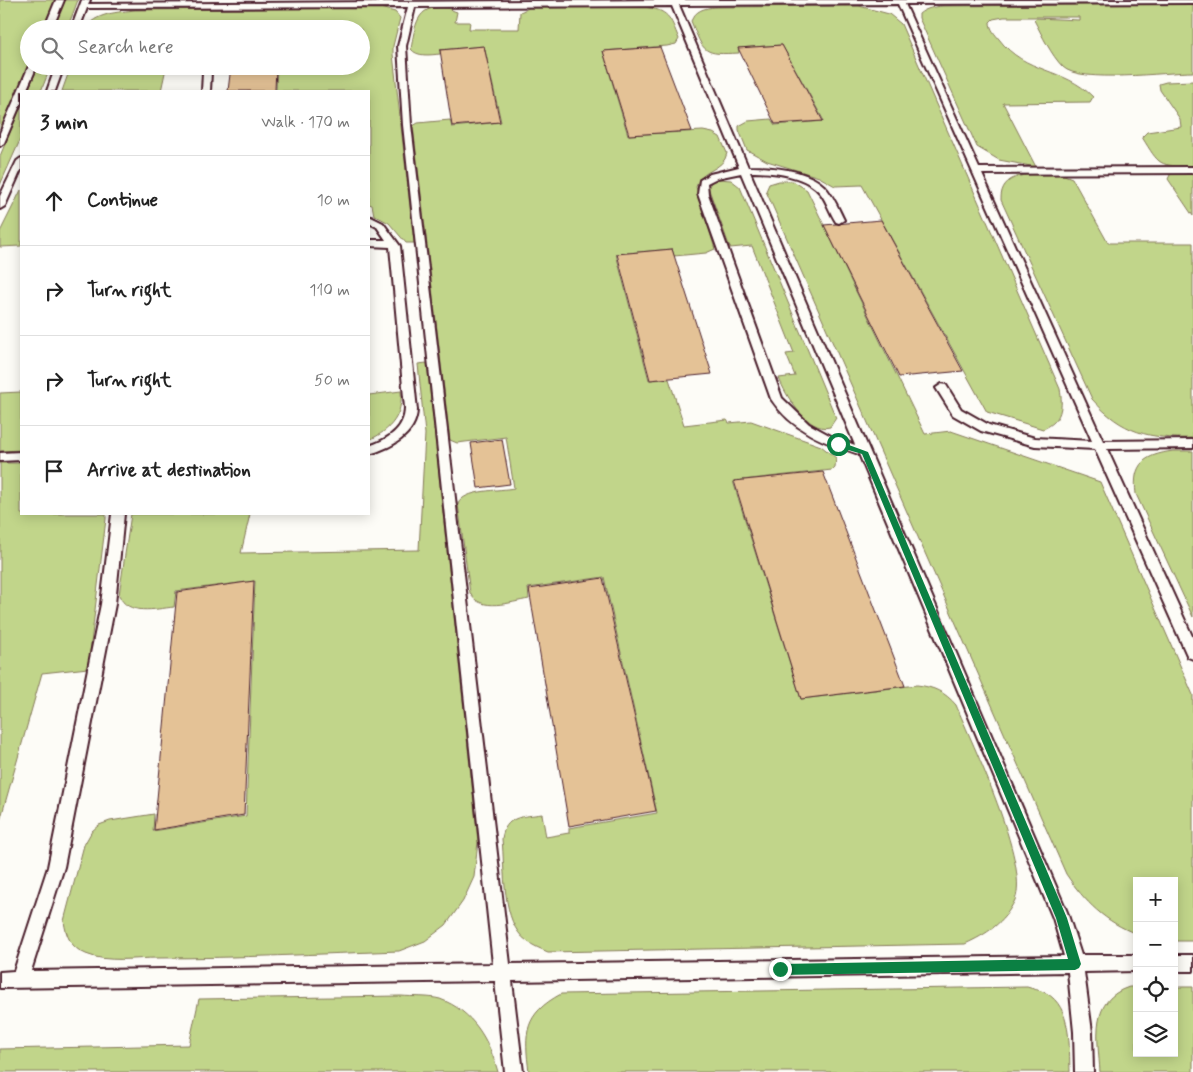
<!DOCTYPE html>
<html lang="en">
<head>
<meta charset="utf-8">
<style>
	body { margin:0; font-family:Mynerve,sans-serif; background:#f2f2f2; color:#222 }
	.controls { position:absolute; right:15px; bottom:15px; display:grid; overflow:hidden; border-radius:0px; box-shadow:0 2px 12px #0003 }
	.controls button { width:45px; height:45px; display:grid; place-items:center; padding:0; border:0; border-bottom:1px solid #e0e0e0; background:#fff; color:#222; font:25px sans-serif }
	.stop { position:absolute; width:15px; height:15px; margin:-11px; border:4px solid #0b8043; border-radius:50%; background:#fff }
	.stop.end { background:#0b8043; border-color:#fff; box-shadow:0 1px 5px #0008 }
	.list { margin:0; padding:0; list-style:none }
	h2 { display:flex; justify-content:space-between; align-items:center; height:65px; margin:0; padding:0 20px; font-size:21px }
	h2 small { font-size:16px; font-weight:400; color:#767676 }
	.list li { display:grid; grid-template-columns:32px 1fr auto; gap:15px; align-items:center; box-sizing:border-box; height:90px; padding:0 20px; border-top:1px solid #e0e0e0 }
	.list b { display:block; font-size:19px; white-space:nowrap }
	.list em { font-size:16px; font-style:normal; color:#767676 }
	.icon { flex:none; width:28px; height:28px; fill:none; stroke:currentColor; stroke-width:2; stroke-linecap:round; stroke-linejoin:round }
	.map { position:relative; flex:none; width:1193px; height:1072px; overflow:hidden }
	.search { position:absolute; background:#fff; box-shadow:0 2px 12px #0003; left:20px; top:20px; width:350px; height:55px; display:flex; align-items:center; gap:12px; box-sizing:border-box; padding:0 18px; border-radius:28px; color:#767676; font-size:19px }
	.panel { position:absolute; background:#fff; box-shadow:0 2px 12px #0003; left:20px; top:90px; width:350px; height:425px; border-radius:0px }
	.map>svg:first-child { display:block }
	.green { fill:#c1d58a; stroke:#867a5a }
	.building { fill:#e4c296; stroke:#4a1f2b }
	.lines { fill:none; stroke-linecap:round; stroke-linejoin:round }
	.lane-casing { stroke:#4a1f2b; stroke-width:4 }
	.lane { fill:#fdfcf7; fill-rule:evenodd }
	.route { fill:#0b8043 }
</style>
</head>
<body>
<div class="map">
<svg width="1193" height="1072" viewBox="0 0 1193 1072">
	<rect width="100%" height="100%" fill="#fdfcf7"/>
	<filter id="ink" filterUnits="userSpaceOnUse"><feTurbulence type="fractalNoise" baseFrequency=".02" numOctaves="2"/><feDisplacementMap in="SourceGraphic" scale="10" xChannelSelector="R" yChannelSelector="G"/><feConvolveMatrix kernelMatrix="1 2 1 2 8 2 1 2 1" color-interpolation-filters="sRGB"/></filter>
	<g filter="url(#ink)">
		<g class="green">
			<polygon points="0,0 55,0 44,29 29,29 29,66 0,131"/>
			<polygon points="65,0 78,0 67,29 53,29"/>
			<path d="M1193 4V72C1166 72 1080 84 1063 67 1051 55 1042 35 1034 20L1036 18 1079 20V17H1004L993 19 990 22C990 29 995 34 999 39 1025 74 1064 67 1093 97L1090 102 1003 103 1036 167 999 160 977 147 919 18V14C926 8 934 7 943 6Z"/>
			<path d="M859 6 889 14 901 24 1060 389C1063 407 1062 421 1043 429L987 412 862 185 835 186 819 177 767 161 747 150 739 130V126L748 121 771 119 775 125 824 121 782 45 738 48 739 53C703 55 704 53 691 21 696 10 704 8 716 7Z"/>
			<path d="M643 7C669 10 670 17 679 39L676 44 667 46 603 51 628 135 703 131 713 133 720 137 727 153C724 171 700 169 696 187L715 249 706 253 674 256 672 249 616 254 649 380 669 379 684 425 727 420 729 423 751 421 821 446 836 458 835 467 832 470 733 481 801 699 917 685C934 687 945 692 956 705 972 743 1030 864 1015 900 1004 923 987 934 965 944L548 952C541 949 533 946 527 941 501 923 505 869 502 839 505 815 523 817 542 814L546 837 569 833V828L657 813 604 577 528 588 529 599C511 602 480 613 470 593L458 504C464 489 500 491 514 488L506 437 457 443 450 440 413 126 418 123 450 120 452 127 501 122 484 46 440 50V54C430 55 417 57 411 49 415 27 416 4 445 8 449 8 453 11 457 12L455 22H470L469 29H519L520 12 529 8Z"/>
			<path d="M380 8 395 12 400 18 393 46V54L414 243H406L389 223 374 215 372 205 369 204V91H276L277 66H361V29H211V23L192 25 191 29H86C93 13 120 12 135 10Z"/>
			<polygon points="38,66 51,66 41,91 28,91"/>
			<polygon points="71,66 184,66 166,68 161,91 62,91"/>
			<path d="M1193 81V166C1158 166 1160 166 1142 137L1147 132 1181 127 1180 119 1160 90 1159 84 1166 82Z"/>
			<polygon points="21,106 21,138 0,185 0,156"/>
			<polygon points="1193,172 1193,216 1168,179 1171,173"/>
			<path d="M1052 174 1064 175 1072 178 1108 243H1193V438C1149 439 1122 433 1092 399L1001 200C1000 172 1031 174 1052 174Z"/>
			<path d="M719 179 731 180 740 187 836 418 830 427C808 433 785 395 779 378L795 376 786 354 794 353 752 246 730 248 708 187 713 180Z"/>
			<path d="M779 181H793L807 190 925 434 951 431 1100 482 1193 695V941H1174V881H1137V934C1105 922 1085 902 1066 874L766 191 769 184Z"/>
			<polygon points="21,190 21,246 0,247 0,232"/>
			<path d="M427 363 478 842 474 877 463 901 446 925 425 941 399 951C319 954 238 958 158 958 136 958 107 963 86 954 71 948 66 936 64 921L84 845 92 831 99 825 110 821 154 814 153 831 246 816 255 581 176 591 174 607C155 609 127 616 119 595L131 514H250L241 553 419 550 425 434 418 364Z"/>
			<path d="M401 391C403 415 391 430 369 440V395Z"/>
			<polygon points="21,392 21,450 0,451 0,393"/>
			<path d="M1173 451H1193V617L1136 494C1132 463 1145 455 1173 451Z"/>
			<polygon points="0,463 21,463 21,514 106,514 106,519 88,668 42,673 0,821"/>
			<path d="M1027 987C1033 989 1040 990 1046 993 1072 1007 1069 1047 1070 1072H529C524 1033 524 1014 561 994Z"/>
			<path d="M1129 987H1137V1053H1174V987H1193V1072H1100C1098 1039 1089 1000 1129 987Z"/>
			<path d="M401 996C413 997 429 996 440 999 473 1011 489 1040 498 1072H0V1049L189 1045 199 999Z"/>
		</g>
		<g class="building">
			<polygon points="782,45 823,121 775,124 738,48"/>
			<polygon points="484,46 500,122 452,126 440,50"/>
			<polygon points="660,47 692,131 629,135 603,51"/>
			<polygon points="231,66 276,66 275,91 228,91"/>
			<polygon points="881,220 963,371 899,377 824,225"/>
			<polygon points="672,249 712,374 650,380 617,254"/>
			<polygon points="502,439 510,484 478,488 471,443"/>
			<polygon points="823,472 905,686 801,699 734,481"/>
			<polygon points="603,578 656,811 569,826 529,589"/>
			<polygon points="254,581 244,815 154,830 177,592"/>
		</g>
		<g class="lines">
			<defs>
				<g id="lane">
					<polygon points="56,0 64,0 52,29 44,29"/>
					<path d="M82 0H90L88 4 669 0H1193V3L905 4 979 168 1193 167V173L982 174 1103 441 1193 440V448L1107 449 1193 638V659L1188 657 1186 653 1095 449 1035 446 981 431 953 415 936 388 942 384 946 385 961 409 989 425 1035 438 1092 441 898 4 679 5 748 167C771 167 806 169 824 186 833 195 838 208 844 220L839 223 836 222C830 213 827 202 821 194 806 175 773 172 750 172L1067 912 1081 955H1137V971L1084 972 1092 1032 1093 1072H1075L1074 1032 1068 972 512 981 523 1072H505L495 981 0 988V972L14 971 48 867 101 604 112 514H124L115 604 64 867 31 971 493 964 403 125 398 46 408 7 87 8 79 29H71ZM672 6 739 167 710 174 700 180 698 194 771 399C792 431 825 443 859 454L1053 918 1064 956 510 964 411 125 406 46 415 7ZM741 173 855 445 831 436 809 424 782 398 708 194 707 183 717 178Z"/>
					<polygon points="29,66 37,66 26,91 21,91 21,103 4,143 0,146 0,133"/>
					<polygon points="56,66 64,66 55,91 47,91"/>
					<polygon points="199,66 207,66 211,72 210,91 202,91 203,72"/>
					<polygon points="21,158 21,170 5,206 0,209 0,196 17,161"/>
					<path d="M369 216 383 223 400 246 417 410C416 435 391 448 369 454V446C387 440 405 429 405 408L390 247 369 246V240H386L377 227 369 223Z"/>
					<polygon points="21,452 21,460 0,461 0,453"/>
					<rect x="1174" y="955" width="19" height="16"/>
				</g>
			</defs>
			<use href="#lane" class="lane-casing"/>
			<use href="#lane" class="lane"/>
		</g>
	</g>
	<polygon class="route" points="838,441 868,452 1067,918 1081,964 1079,968 1075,970 780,975 776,973 775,969 776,965 780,964 1068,959 1056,918 862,454 835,446 835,442"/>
</svg>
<div class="controls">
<button>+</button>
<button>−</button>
<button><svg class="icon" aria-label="locate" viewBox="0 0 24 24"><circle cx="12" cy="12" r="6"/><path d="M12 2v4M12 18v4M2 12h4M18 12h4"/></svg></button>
<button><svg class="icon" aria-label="layers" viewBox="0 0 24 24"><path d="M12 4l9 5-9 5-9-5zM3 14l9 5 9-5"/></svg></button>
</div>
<div class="stop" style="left:838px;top:444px"></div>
<div class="stop end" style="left:780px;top:969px"></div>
<div class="search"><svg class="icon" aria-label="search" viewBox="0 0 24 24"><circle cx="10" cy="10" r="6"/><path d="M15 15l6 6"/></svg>Search here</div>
<section class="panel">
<h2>3 min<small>Walk · 170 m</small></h2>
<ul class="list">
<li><svg class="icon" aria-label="ahead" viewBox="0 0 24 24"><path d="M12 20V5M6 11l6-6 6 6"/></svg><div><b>Continue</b></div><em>10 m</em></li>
<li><svg class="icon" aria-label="right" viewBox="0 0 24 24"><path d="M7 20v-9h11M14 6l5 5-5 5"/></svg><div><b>Turn right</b></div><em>110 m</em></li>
<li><svg class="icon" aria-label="right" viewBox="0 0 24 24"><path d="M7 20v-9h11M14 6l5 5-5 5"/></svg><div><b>Turn right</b></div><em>50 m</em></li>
<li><svg class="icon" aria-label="arrive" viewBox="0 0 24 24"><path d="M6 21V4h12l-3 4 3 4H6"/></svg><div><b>Arrive at destination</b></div></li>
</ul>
</section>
</div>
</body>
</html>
